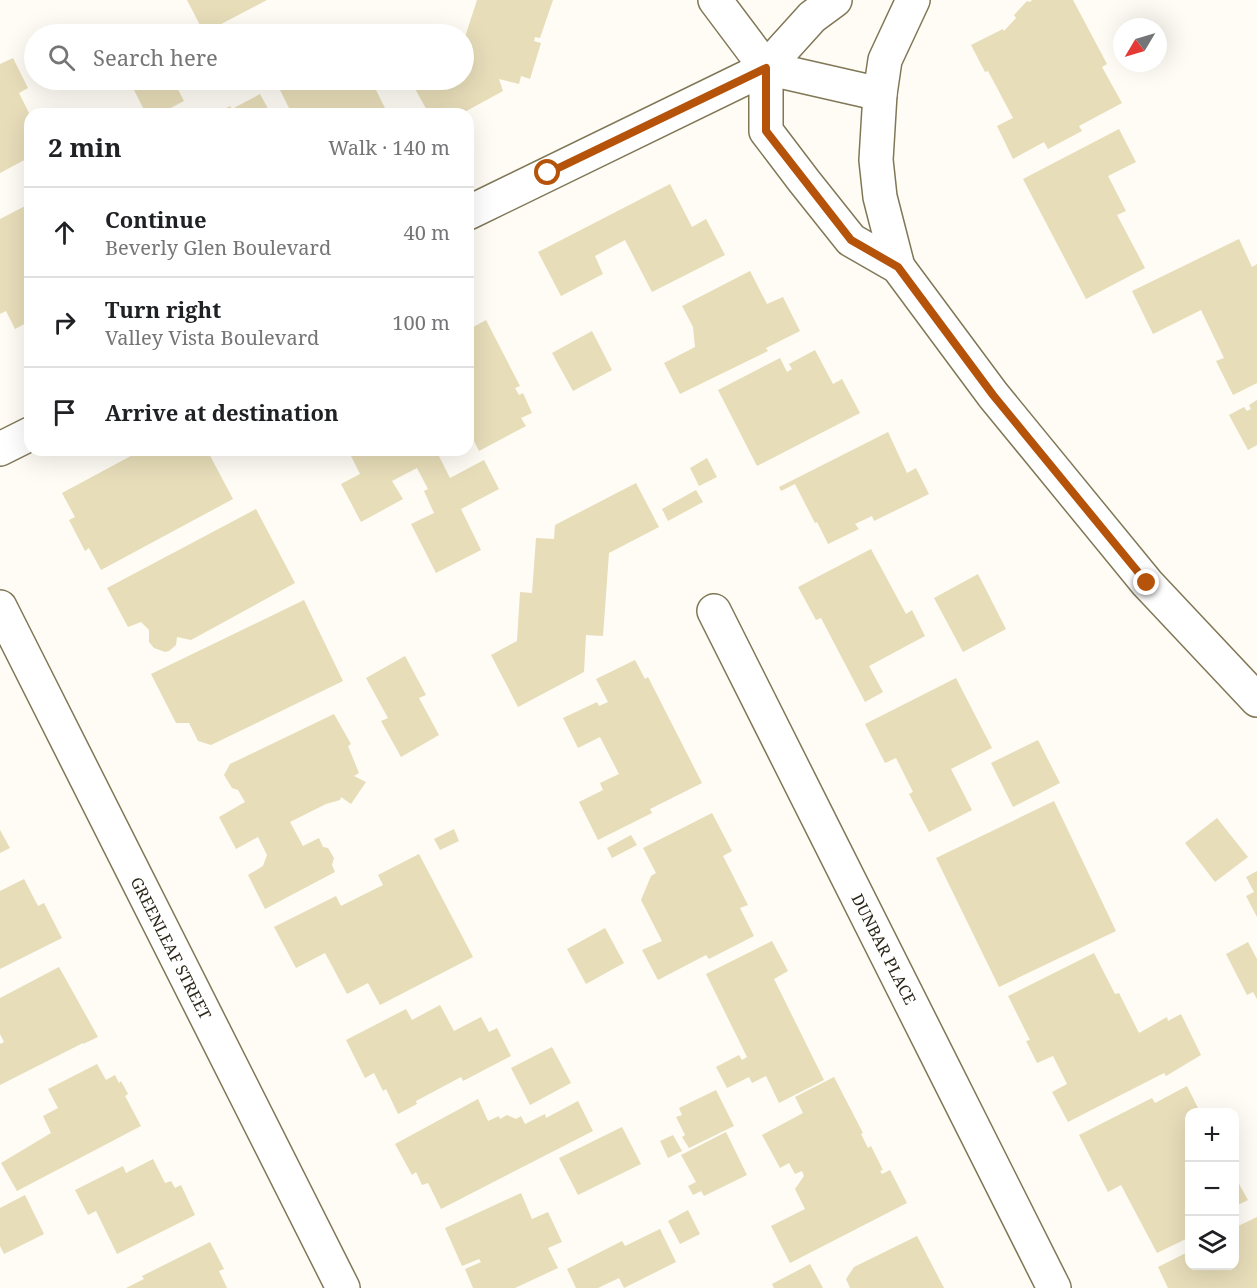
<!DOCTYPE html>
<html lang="en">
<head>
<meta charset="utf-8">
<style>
	body { margin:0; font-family:"Noto Serif",serif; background:#f2f2f2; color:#202124 }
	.controls { position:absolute; right:18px; bottom:18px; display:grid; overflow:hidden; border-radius:12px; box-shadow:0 6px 24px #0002 }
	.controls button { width:54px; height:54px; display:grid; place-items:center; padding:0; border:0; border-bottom:2px solid #e0e0e0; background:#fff; color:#202124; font:30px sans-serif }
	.compass { position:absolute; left:1113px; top:18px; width:54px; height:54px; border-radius:50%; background:#fff; box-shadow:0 6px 24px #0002; rotate:232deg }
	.stop { position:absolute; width:18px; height:18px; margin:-14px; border:4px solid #b45309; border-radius:50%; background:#fff }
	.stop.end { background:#b45309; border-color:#fff; box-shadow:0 2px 6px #0008 }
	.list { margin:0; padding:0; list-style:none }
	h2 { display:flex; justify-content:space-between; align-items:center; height:78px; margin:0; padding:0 24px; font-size:26px }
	h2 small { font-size:20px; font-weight:400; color:#757577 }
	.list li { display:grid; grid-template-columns:39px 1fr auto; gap:18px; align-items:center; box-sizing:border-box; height:90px; padding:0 24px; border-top:2px solid #e0e0e0 }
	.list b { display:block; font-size:22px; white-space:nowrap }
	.list p { margin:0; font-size:20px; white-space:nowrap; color:#757577 }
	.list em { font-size:20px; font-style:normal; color:#757577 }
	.icon { flex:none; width:33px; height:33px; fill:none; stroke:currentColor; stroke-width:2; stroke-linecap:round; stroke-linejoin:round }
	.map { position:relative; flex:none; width:1257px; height:1288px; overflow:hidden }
	.search { position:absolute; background:#fff; box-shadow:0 6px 24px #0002; left:24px; top:24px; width:450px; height:66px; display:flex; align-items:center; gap:15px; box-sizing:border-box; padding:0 21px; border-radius:33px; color:#757577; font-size:22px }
	.panel { position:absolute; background:#fff; box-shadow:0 6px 24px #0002; left:24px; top:108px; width:450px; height:348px; border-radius:18px }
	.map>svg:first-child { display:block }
	.building { fill:#e7ddb9 }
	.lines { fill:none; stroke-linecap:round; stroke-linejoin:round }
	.minor-casing { stroke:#807756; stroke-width:36 }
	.secondary-casing { stroke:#807756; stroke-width:36 }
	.minor { stroke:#fff; stroke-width:33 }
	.secondary { stroke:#fff; stroke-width:33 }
	.route { stroke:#b45309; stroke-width:8 }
	.labels { text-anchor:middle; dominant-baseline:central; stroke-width:6; stroke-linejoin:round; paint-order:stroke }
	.street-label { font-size:16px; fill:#2c281a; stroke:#fff }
</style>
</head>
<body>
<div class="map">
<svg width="1257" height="1288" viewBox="0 0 1257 1288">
	<rect width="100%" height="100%" fill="#fefcf4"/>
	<g class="building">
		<polygon points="187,0 267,0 204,33"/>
		<polygon points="477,0 553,0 540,38 535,37 534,41 541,43 530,79 521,76 519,84 499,79 503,91 461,114 429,114 414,87 426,80 464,80 464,40"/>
		<polygon points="1032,0 1073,0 1107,64 1102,67 1122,103 1079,126 1082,131 1048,149 1044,142 1013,159 997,126 1013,118 988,71 985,72 971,45 1003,29 1004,31 1016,18 1014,15 1027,1 1030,2"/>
		<polygon points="13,58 28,88 19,93 30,115 30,157 0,173 0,64"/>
		<polygon points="134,80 173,80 184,101 159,114 146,114 130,82"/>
		<polygon points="291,80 371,80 388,114 292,114 278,86"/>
		<polygon points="260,94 271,114 216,114 230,106 232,109"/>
		<polygon points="1119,129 1136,162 1108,176 1126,211 1117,215 1145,268 1086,299 1023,179"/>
		<polygon points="670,184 692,227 706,219 725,255 652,292 625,240 595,256 603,274 561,296 538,252"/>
		<polygon points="29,204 30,321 15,329 6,311 0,314 0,219"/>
		<polygon points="1239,239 1252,267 1257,264 1257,383 1233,395 1216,361 1224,358 1201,310 1153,334 1132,291"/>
		<polygon points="750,271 767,304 783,297 800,331 766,348 768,351 680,394 664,363 695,347 693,327 682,306"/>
		<polygon points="486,320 520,386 515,388 519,395 523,393 532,413 521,418 526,426 479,451 468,429 468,330"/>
		<polygon points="592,331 612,370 573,391 552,353"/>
		<polygon points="815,350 833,384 842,379 860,413 757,466 718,390 780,358 787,372 792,369 789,364"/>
		<polygon points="1257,400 1257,445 1248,450 1229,415 1244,407 1247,411 1251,409 1249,405"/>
		<polygon points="888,432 907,473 916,468 929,494 874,521 872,516 855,524 859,529 828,544 817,522 815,523 795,484 781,491 779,487"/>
		<polygon points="142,450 207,450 233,499 101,570 89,548 85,551 69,520 75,517 62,493"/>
		<polygon points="348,450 436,450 450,478 484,460 499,489 461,509 481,550 436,573 411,524 434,513 424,491 428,489 417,468 392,481 403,499 361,522 341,484 360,474"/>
		<polygon points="707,458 717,477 699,486 690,468"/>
		<polygon points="636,483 659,527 609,553 603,636 586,635 584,672 518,707 491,655 517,641 520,592 532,593 536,538 554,539 555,525"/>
		<polygon points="696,490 703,502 668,521 662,509"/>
		<polygon points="256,509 295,583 191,640 177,637 176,645 169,651 165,652 154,648 149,642 149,630 141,622 128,627 107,588"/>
		<polygon points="871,549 906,614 912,610 925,636 869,666 883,692 865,702 821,618 816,620 798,587"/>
		<polygon points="978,574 1006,629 963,652 934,598"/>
		<polygon points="304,600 343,681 211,745 198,741 189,723 176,723 151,674"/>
		<polygon points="405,656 426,695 419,698 439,735 401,757 381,721 388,718 366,678"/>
		<polygon points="635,660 645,679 648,677 702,783 650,809 652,813 598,840 579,802 603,790 600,783 619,774 600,737 578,748 563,718 597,702 599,706 608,702 596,679"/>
		<polygon points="956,678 992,748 951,769 972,810 929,832 909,794 913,792 896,758 885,763 865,724"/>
		<polygon points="334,714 351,744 348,746 359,773 354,776 366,782 351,804 341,797 340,800 326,804 290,822 303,846 319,838 323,847 328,848 334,858 332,865 335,872 265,909 248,875 263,866 267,855 258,837 236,849 219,817 245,802 238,790 232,788 224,775 230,764"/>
		<polygon points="1038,740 1060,783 1013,807 991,763"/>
		<polygon points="1054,801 1116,931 999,987 936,858"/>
		<polygon points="712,813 732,851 723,856 748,905 740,908 754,936 709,959 706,955 658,980 642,950 662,941 641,900 651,876 656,873 643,848"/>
		<polygon points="1217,818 1248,857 1215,882 1185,843"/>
		<polygon points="454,829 459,841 440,850 434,839"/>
		<polygon points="0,830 10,848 0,853"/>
		<polygon points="631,835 637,845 612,858 607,848"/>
		<polygon points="419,854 473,957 380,1005 368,983 347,994 325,953 296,968 274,927 336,896 341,906 383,885 378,875"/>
		<polygon points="1257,871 1257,917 1246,896 1254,892 1246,877"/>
		<polygon points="24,879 38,906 44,903 62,938 0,969 0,891"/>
		<polygon points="605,928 624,963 586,984 567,949"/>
		<polygon points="772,941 788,971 774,979 824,1080 779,1103 766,1076 752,1083 749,1077 727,1088 716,1067 739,1055 742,1060 747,1057 706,974"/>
		<polygon points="1248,942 1257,959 1257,999 1253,992 1247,995 1226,954"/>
		<polygon points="1094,953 1115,994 1119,993 1139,1033 1167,1017 1168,1021 1181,1014 1201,1055 1166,1076 1164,1073 1068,1122 1052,1092 1067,1084 1053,1056 1037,1063 1026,1041 1030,1040 1008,996"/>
		<polygon points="59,967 98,1037 83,1044 83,1043 0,1085 0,1044 4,1042 0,1034 0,998"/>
		<polygon points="440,1005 454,1031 481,1017 489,1032 497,1028 511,1056 463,1081 461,1077 416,1101 417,1104 398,1114 386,1089 383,1091 374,1073 365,1078 346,1040 406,1009 412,1020"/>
		<polygon points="552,1047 571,1083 530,1105 511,1068"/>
		<polygon points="97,1064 106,1080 115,1075 119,1083 121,1081 128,1094 125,1096 141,1126 17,1191 1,1163 51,1133 43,1116 58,1108 48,1089"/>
		<polygon points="834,1077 863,1133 861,1134 868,1148 871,1146 883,1170 880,1171 882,1174 890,1170 907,1203 790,1263 771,1226 805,1209 795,1189 804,1176 802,1171 795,1174 789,1163 780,1168 762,1135 803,1113 795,1097"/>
		<polygon points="1187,1086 1199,1110 1207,1109 1209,1112 1190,1112 1190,1237 1157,1253 1121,1185 1108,1192 1079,1135 1152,1098 1155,1103"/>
		<polygon points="716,1090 734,1126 689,1148 682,1137 685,1135 676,1117 682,1115 679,1108"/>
		<polygon points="478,1099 488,1121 499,1116 500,1119 507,1115 516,1119 521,1116 525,1124 545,1114 546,1118 578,1101 593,1131 441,1209 428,1183 422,1185 416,1172 412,1175 395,1144"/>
		<polygon points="622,1127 641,1164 578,1195 559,1158"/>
		<polygon points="726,1132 747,1175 704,1196 701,1191 693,1195 688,1186 696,1182 681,1155"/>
		<polygon points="673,1135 682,1151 668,1158 660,1141"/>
		<polygon points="153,1159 165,1183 171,1181 175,1188 181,1185 195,1215 117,1254 96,1211 88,1215 75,1190 123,1166 126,1173"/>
		<polygon points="1234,1175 1248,1200 1234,1207"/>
		<polygon points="521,1193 532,1219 548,1212 562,1242 548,1248 558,1268 515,1288 473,1288 465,1269 481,1262 479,1259 462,1266 445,1228"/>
		<polygon points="25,1195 44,1234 4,1254 0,1246 0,1208"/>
		<polygon points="688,1210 700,1234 680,1244 668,1221"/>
		<polygon points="1257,1217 1257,1288 1168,1288 1158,1267 1190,1251 1190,1266 1234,1266 1234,1228"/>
		<polygon points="660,1229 676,1262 624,1288 619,1278 598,1288 576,1288 567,1269 622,1241 625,1246"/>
		<polygon points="917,1236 944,1288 850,1288 846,1279 854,1267"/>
		<polygon points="210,1242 224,1269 219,1271 227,1288 126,1288 144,1279 142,1276"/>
		<polygon points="810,1264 823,1288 774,1288 772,1284"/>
	</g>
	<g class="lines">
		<defs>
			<g id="minor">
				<polyline points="715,0 766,68 766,131 804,181 851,240 898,267 993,395 1147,583 1257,700"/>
				<polyline points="880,94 876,160 880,197 898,267"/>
				<polyline points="0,607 343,1288"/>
				<polyline points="714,611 1054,1288"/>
			</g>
			<g id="secondary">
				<polyline points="766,68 880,94 885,60 913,0"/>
				<polyline points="468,213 766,68 812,17 835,0"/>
				<polyline points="0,449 30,434"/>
			</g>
		</defs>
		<use href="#minor" class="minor-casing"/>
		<use href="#secondary" class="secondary-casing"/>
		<use href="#minor" class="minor"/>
		<use href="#secondary" class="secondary"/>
	</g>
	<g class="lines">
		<polyline class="route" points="548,173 766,68 766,131 851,240 898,267 993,395 1147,583"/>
	</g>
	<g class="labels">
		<g class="street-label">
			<text transform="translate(171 948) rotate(63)">GREENLEAF STREET</text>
			<text transform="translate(884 949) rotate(63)">DUNBAR PLACE</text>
		</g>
	</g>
</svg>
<div class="controls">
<button>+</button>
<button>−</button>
<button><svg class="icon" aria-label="layers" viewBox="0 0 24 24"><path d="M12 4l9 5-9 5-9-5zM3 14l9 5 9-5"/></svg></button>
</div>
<svg class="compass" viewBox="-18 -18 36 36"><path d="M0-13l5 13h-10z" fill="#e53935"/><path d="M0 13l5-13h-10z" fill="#757577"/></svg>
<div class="stop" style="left:548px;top:173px"></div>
<div class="stop end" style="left:1147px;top:583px"></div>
<div class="search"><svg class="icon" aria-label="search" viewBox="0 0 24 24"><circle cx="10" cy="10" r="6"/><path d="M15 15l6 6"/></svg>Search here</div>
<section class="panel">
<h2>2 min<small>Walk · 140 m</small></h2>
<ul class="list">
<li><svg class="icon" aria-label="ahead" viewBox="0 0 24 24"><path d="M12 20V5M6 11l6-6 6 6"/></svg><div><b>Continue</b><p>Beverly Glen Boulevard</p></div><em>40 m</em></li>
<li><svg class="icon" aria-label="right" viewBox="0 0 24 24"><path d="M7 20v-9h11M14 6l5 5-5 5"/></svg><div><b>Turn right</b><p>Valley Vista Boulevard</p></div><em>100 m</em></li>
<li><svg class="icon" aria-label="arrive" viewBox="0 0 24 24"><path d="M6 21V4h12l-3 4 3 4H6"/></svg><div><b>Arrive at destination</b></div></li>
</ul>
</section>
</div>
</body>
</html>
